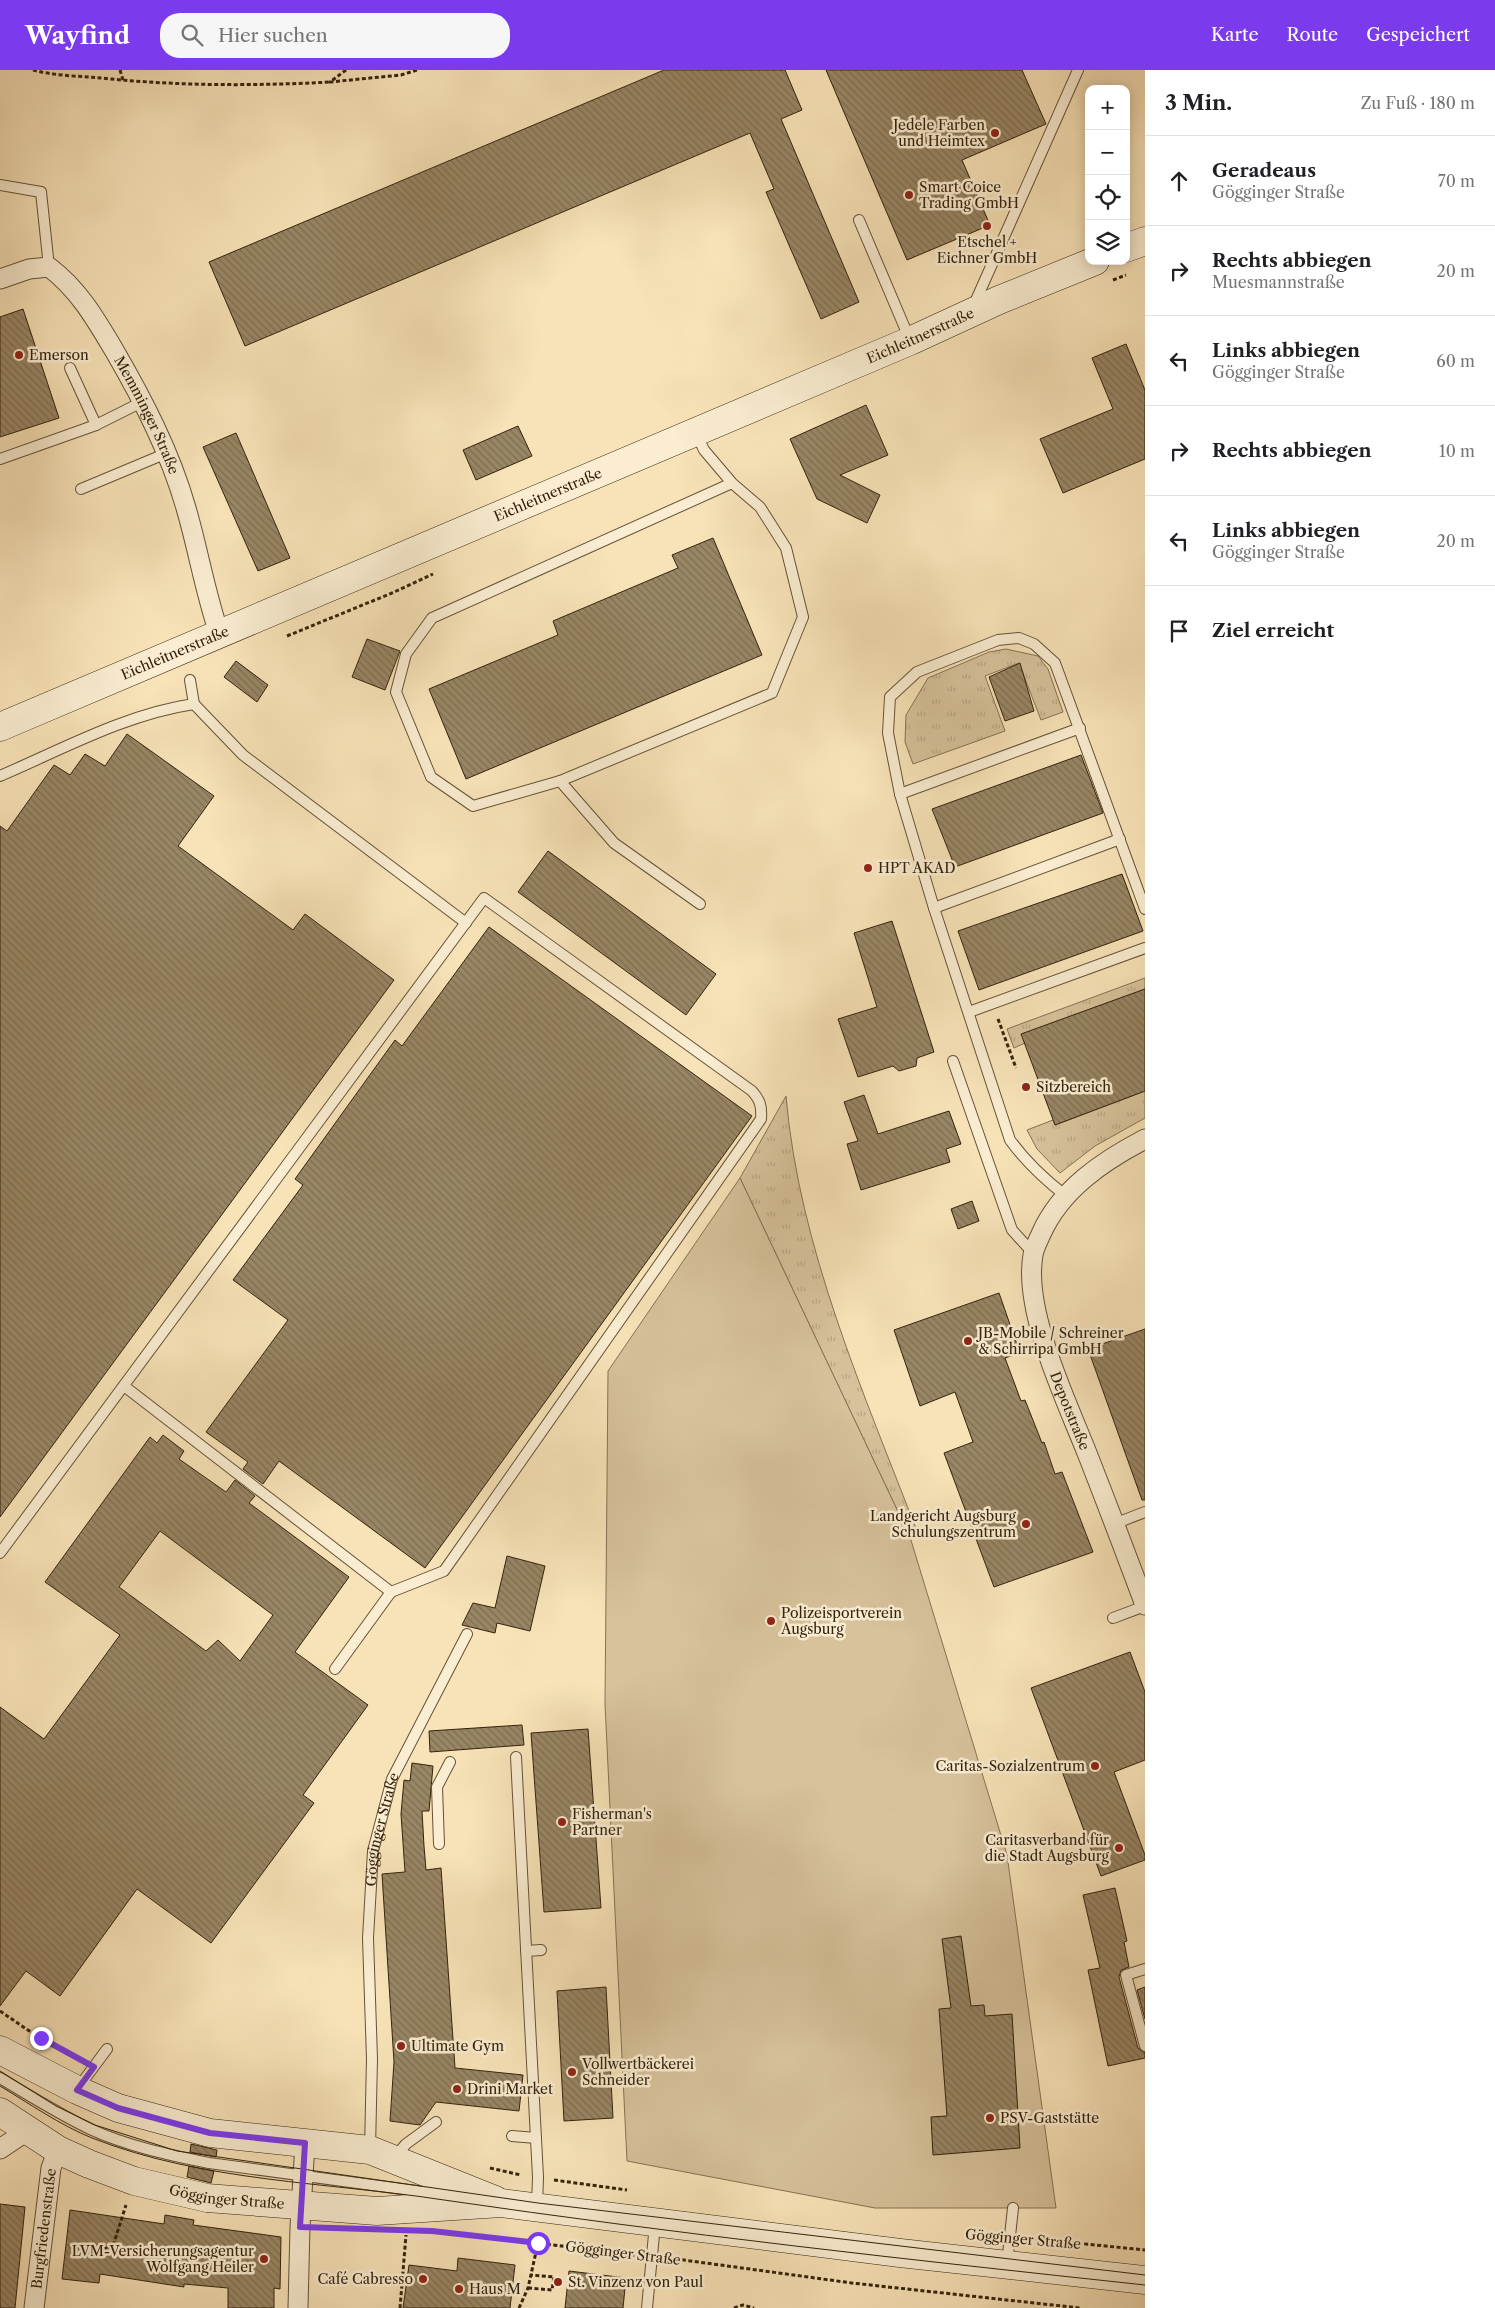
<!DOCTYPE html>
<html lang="de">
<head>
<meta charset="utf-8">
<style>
	body { margin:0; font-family:"Libre Caslon Text",serif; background:#f6f6f6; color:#202124 }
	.controls { position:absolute; right:15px; top:15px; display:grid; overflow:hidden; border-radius:10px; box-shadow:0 2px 12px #0003 }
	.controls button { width:45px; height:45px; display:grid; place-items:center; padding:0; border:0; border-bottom:1px solid #e0e0e0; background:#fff; color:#202124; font:25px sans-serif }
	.stop { position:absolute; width:15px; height:15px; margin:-11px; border:4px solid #7c3aed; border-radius:50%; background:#fff }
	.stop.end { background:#7c3aed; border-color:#fff; box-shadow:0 1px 5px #0008 }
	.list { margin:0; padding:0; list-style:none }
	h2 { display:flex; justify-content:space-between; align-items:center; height:65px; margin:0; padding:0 20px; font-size:21px }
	h2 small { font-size:16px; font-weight:400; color:#757577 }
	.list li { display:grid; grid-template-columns:32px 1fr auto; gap:15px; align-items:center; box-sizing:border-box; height:90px; padding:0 20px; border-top:1px solid #e0e0e0 }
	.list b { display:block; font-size:19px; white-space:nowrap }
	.list p { margin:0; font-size:16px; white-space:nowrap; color:#757577 }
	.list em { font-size:16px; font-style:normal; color:#757577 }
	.icon { flex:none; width:28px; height:28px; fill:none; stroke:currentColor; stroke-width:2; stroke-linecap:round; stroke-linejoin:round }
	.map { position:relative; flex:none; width:1145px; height:2238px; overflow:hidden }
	header { display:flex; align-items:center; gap:30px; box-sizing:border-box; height:70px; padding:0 25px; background:#7c3aed; color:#fff }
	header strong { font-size:24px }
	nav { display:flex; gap:28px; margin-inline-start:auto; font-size:18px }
	.search { width:350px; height:45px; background:#f6f6f6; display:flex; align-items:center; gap:12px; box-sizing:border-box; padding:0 18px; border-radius:20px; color:#757577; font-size:19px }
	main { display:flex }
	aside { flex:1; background:#fff }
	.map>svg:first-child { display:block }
	.grass { fill:url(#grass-tufts); stroke:#857254 }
	.pitch { fill:#d7c29b; stroke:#857254 }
	.building { fill:url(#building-back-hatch); stroke:#33220c; fill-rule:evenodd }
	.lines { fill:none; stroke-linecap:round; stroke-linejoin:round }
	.lane-casing { stroke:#645237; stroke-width:12 }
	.street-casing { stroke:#645237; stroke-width:21 }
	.secondary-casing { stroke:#33220c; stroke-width:29 }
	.path { stroke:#33220c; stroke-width:3; stroke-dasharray:4 2.5; stroke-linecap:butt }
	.lane { stroke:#faedd1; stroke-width:10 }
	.street { stroke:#faedd1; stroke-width:19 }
	.secondary { stroke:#faedd1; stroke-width:28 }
	.tram { stroke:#33220c; stroke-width:1 }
	.route { stroke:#7c3aed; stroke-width:6 }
	.poi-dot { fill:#8f2418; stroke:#faedd1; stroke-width:2 }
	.labels { text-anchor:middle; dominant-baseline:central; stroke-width:5; stroke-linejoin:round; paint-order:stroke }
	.poi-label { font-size:14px; fill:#33220c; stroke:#faedd1; text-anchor:start }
	.street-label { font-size:14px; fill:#33220c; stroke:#faedd1 }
</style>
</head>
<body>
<header>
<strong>Wayfind</strong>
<div class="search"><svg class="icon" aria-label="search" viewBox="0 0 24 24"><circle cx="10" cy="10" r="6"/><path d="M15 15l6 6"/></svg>Hier suchen</div>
<nav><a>Karte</a><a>Route</a><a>Gespeichert</a></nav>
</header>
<main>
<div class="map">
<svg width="1145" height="2238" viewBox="0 0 1145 2238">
	<defs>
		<pattern id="grass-tufts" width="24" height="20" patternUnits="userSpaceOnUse" patternTransform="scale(1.25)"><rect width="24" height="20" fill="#d7c29b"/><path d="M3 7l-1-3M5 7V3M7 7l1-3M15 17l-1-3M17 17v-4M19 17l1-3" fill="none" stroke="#b9a684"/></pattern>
		<pattern id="building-back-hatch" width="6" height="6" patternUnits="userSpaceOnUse" patternTransform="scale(1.25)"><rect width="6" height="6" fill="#998665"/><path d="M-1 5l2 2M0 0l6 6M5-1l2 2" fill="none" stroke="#7d6d52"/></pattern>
	</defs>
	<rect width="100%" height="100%" fill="#f8e3b8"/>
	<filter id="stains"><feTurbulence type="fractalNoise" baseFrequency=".004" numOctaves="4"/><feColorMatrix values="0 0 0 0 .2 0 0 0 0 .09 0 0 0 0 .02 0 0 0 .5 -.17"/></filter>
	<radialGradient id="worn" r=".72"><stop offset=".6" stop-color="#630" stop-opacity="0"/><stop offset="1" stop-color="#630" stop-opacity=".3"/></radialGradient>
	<g class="grass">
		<polygon points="1006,579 1038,586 1048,599 1063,642 1041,650 1019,593 985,606 1005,661 913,694 905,672 906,645 928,608 989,582"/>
		<polygon points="1145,908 1145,919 1022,964 1025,973 1014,978 1007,959"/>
		<polygon points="1145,1021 1145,1048 1095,1076 1060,1103 1037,1079 1027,1060 1053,1050 1055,1055"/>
		<path d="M786 1026C799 1178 864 1323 918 1464L910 1467 740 1108Z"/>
	</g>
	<polygon class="pitch" points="740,1108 910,1467 1007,1785 1056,2138 875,2138 627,2091 605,1634 608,1301"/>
	<g class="building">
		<polygon points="664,0 785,0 802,40 781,49 859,232 821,249 766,122 774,119 750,63 245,276 209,192"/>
		<polygon points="826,0 1022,0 1046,54 962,90 990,155 907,190"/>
		<polygon points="23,239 59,348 0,367 0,247"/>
		<polygon points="1126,274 1145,320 1145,389 1063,423 1040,369 1113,339 1092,288"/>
		<polygon points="866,335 888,385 840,405 880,425 867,453 817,429 790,369"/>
		<polygon points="518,356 532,386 476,410 463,380"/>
		<polygon points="236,363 290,488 258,501 203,377"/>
		<polygon points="713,468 762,585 466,709 429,619 558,565 553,551 678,498 672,485"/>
		<polygon points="367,569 400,581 385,620 352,607"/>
		<polygon points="236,591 268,615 257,632 224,607"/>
		<polygon points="1020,593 1034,641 1005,651 989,607"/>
		<polygon points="127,664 214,726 178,776 293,860 305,844 394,910 0,1447 0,756 7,761 54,695 70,705 85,684 105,696"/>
		<polygon points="1081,685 1103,743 955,797 932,739"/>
		<polygon points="548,781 716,904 686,945 518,822"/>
		<polygon points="1122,804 1143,861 979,920 958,861"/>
		<polygon points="892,851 934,982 917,988 916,996 899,1001 893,996 858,1007 838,949 877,937 854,863"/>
		<polygon points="489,857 752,1046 425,1498 279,1391 263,1414 243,1399 248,1392 206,1362 288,1250 233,1210 303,1115 295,1109 395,970 402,976"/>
		<polygon points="1145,919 1145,1021 1055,1055 1021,964"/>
		<polygon points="864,1025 878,1064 949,1041 961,1074 946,1079 950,1092 861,1120 847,1074 858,1071 844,1032"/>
		<polygon points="972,1131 979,1151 958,1159 951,1139"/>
		<polygon points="999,1223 1020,1283 1005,1288 1021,1331 1025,1330 1042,1373 1044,1372 1055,1404 1062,1402 1093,1482 994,1517 944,1383 973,1372 955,1322 920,1336 894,1260"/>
		<polygon points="1145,1259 1145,1430 1142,1430 1088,1279"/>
		<path d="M163 1365 184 1381 179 1389 226 1422 235 1410 255 1426 249 1433 349 1507 295 1582 368 1635 303 1725 314 1733 211 1873 137 1819 60 1926 26 1901 0 1936V1637L44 1669 120 1565 45 1512 150 1367 157 1373ZM160 1461 273 1545 240 1591 218 1570 206 1581 119 1517Z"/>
		<polygon points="507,1486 545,1496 530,1561 497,1553 495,1563 462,1555 473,1533 495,1538"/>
		<polygon points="1130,1582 1145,1622 1145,1690 1114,1702 1145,1785 1145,1790 1101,1806 1031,1618"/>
		<polygon points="522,1655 524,1675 430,1682 429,1661"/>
		<polygon points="588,1659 601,1838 544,1842 531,1663"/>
		<polygon points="412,1693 433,1696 429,1741 422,1741 424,1776 426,1800 441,1798 455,1998 523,2005 519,2041 436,2032 420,2055 390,2051 394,1992 382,1804 405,1802 401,1744 404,1710 410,1711"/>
		<polygon points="1115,1818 1127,1871 1124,1872 1129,1897 1121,1900 1119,1907 1138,1978 1145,1983 1145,1988 1108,1996 1088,1900 1100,1898 1083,1825"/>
		<polygon points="961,1866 971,1936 984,1935 985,1946 1012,1944 1020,2078 933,2085 931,2047 947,2046 939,1939 951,1938 942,1869"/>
		<polygon points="606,1917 613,2048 564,2051 557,1921"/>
		<polygon points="1145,1917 1145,1949 1137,1920"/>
		<polygon points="191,2074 217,2080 216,2087 190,2082"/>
		<polygon points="189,2096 214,2101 211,2113 187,2107"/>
		<polygon points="0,2134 25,2137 15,2238 0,2238"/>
		<polygon points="70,2140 164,2154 165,2145 194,2150 193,2155 281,2167 280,2219 274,2218 274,2238 228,2238 228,2218 184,2214 184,2217 100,2204 99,2213 62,2209"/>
		<polygon points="458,2188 515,2195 510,2238 403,2238 409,2195 457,2201"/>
		<polygon points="569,2201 626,2208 623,2238 565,2238"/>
	</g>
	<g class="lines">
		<defs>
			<g id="lane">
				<polyline points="0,115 41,122 49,197"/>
				<polyline points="859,150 910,270"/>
				<polyline points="973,237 1078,0"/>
				<polyline points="70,298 96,355"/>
				<polyline points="696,363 704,380 732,413 760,437 786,478 803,547 772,623 560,711 473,736 431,707 396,622 406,584 432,548 732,413"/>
				<polyline points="0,389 96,355 144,331"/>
				<polyline points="81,419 167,383"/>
				<polyline points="190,610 194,634 243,685 466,853"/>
				<path d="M0 706C63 679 126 644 194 634"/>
				<polyline points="560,711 614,773 700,834"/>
				<polyline points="900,724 1080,658"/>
				<polyline points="934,838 1120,769"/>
				<polyline points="969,942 1145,878"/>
				<polyline points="953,991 1012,1160 1033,1183"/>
				<path d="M1066 1126C1044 1109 1026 1092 1010 1070L934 838 900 724 888 663 890 627 917 602 998 570 1019 568 1034 574 1055 593 1145 839"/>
				<polyline points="1114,1454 1145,1442"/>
				<path d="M0 1483 484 828 752 1021C760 1030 762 1036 761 1049L444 1501 391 1522 124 1316"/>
				<polyline points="1113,1548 1145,1536"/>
				<polyline points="335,1599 391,1522"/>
				<polyline points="516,1687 538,2107 537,2137"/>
				<polyline points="439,1774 437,1717 450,1692"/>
				<polyline points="526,1881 541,1880"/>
				<polyline points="1145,1899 1126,1905 1145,1976"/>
				<path d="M0 2008C30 2026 59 2044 90 2059 127 2076 169 2085 209 2093L446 2125"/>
				<polyline points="78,2018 107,1979"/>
				<polyline points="512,2066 536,2068"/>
				<path id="s1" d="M370 2079 372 1989 368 1868 373 1781 392 1709 467 1564"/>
				<polyline points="394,2088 406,2074 436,2052"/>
				<polyline points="1007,2194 1013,2138"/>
				<polyline points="647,2238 655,2154"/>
			</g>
			<g id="street">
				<path id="s2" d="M0 209 29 199 49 197C79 220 95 248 114 280 143 330 170 382 186 438 198 479 205 522 219 563"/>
				<path id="s3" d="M1145 1069C1103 1091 1061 1119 1041 1164 1038 1171 1034 1178 1033 1185 1023 1241 1066 1330 1087 1383 1107 1434 1126 1484 1145 1535"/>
				<polyline points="0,2079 27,2061"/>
				<path id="s4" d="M34 2238 51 2098 58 2080"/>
				<polyline points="298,2238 300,2157 305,2073"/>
			</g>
			<g id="secondary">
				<polyline points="1126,178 1145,171"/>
				<path id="s5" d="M0 657 910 271 999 230 1095 191"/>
				<polyline points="0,1980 77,2020 118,2038 210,2063 370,2080 495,2130"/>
				<path id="s6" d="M0 2042 58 2080 89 2094 134 2111 207 2128 377 2141 501 2133 900 2183 1145 2210"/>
			</g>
		</defs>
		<use href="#lane" class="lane-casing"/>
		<use href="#street" class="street-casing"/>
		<use href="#secondary" class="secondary-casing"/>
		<g class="path">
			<path d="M33 0C55 6 79 6 101 8 177 16 254 16 330 12"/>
			<polyline points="120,0 123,10"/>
			<polyline points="346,0 330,12 401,5 417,0"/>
			<polyline points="1113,210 1126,205"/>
			<polyline points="287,566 392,523 433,504"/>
			<polyline points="998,949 1016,998"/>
			<polyline points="0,1941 41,1969 79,1988"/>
			<polyline points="490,2098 521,2105"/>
			<polyline points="554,2110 627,2120"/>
			<polyline points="463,2164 635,2185"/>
			<polyline points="1026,2168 1145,2180"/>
			<polyline points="103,2178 112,2179 126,2135"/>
			<polyline points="669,2188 852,2213 1080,2238"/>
			<polyline points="528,2218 552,2220 554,2207 531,2205"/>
			<polyline points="400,2238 406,2165"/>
			<polyline points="519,2238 528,2218 538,2173"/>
			<polyline points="734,2238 743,2235 754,2238"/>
		</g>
		<use href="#lane" class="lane"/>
		<use href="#street" class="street"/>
		<use href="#secondary" class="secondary"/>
		<g class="tram">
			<polyline points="0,2001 56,2036 95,2055 177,2081 538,2133 1145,2205"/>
			<path d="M0 2016C30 2034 60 2055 92 2068 204 2112 327 2112 444 2130 677 2164 911 2190 1145 2215"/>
		</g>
	</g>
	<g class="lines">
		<polyline class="route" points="41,1968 94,1997 77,2020 118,2038 210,2063 305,2073 300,2157 432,2161 538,2173"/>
	</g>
	<g class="poi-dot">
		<circle cx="995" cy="63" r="5"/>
		<circle cx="909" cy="125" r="5"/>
		<circle cx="987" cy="156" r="5"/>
		<circle cx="19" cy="285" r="5"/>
		<circle cx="868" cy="798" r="5"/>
		<circle cx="1026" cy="1017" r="5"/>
		<circle cx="968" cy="1271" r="5"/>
		<circle cx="1026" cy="1454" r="5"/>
		<circle cx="771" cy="1551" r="5"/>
		<circle cx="1095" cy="1696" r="5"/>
		<circle cx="562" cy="1752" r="5"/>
		<circle cx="1119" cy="1778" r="5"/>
		<circle cx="401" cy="1976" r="5"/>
		<circle cx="572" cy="2002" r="5"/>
		<circle cx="457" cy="2019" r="5"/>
		<circle cx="990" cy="2048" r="5"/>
		<circle cx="264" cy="2189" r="5"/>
		<circle cx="423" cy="2209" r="5"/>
		<circle cx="558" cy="2212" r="5"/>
		<circle cx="459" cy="2219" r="5"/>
	</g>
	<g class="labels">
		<g class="poi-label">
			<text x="985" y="55" text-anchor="end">Jedele Farben<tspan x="985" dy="16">und Heimtex</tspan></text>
			<text x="919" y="117">Smart Coice<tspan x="919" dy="16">Trading GmbH</tspan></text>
			<text x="987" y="172" text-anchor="middle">Etschel +<tspan x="987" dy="16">Eichner GmbH</tspan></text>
			<text x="29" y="285">Emerson</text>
			<text x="878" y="798">HPT AKAD</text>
			<text x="1036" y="1017">Sitzbereich</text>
			<text x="978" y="1263">JB-Mobile / Schreiner<tspan x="978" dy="16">&amp; Schirripa GmbH</tspan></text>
			<text x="1016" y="1446" text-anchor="end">Landgericht Augsburg<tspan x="1016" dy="16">Schulungszentrum</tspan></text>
			<text x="781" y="1543">Polizeisportverein<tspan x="781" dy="16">Augsburg</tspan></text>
			<text x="1085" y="1696" text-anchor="end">Caritas-Sozialzentrum</text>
			<text x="572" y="1744">Fisherman's<tspan x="572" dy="16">Partner</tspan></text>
			<text x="1109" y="1770" text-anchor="end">Caritasverband für<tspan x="1109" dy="16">die Stadt Augsburg</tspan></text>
			<text x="411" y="1976">Ultimate Gym</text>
			<text x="582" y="1994">Vollwertbäckerei<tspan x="582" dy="16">Schneider</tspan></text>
			<text x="467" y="2019">Drini Market</text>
			<text x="1000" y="2048">PSV-Gaststätte</text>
			<text x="254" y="2181" text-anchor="end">LVM-Versicherungsagentur<tspan x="254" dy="16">Wolfgang Heiler</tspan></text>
			<text x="413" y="2209" text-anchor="end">Café Cabresso</text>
			<text x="568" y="2212">St. Vinzenz von Paul</text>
			<text x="469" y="2219">Haus M</text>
		</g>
		<g class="street-label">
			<text stroke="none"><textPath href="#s5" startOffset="1000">Eichleitnerstraße</textPath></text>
			<text stroke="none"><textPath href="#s2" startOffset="230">Memminger Straße</textPath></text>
			<text stroke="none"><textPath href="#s5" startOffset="595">Eichleitnerstraße</textPath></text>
			<text stroke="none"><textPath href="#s5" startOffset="190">Eichleitnerstraße</textPath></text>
			<text stroke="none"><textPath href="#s3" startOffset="328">Depotstraße</textPath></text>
			<text stroke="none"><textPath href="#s1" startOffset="321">Gögginger Straße</textPath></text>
			<text stroke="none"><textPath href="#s6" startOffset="246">Gögginger Straße</textPath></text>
			<text stroke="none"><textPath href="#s4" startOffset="80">Burgfriedenstraße</textPath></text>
			<text transform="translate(1023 2169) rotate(5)">Gögginger Straße</text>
			<text transform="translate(623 2183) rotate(7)">Gögginger Straße</text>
		</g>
	</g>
	<rect width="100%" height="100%" filter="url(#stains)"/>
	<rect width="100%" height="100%" fill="url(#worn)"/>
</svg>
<div class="controls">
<button>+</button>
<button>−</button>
<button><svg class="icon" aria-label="locate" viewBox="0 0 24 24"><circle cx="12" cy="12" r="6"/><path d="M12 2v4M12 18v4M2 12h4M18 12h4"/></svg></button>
<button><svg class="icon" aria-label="layers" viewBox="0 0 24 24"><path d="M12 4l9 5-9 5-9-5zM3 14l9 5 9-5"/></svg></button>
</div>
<div class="stop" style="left:538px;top:2173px"></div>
<div class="stop end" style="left:41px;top:1968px"></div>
</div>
<aside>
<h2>3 Min.<small>Zu Fuß · 180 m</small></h2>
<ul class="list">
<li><svg class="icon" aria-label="ahead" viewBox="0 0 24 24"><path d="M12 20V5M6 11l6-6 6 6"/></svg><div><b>Geradeaus</b><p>Gögginger Straße</p></div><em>70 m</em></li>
<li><svg class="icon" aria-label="right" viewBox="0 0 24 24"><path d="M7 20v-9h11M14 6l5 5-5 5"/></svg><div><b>Rechts abbiegen</b><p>Muesmannstraße</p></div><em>20 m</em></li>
<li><svg class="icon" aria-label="left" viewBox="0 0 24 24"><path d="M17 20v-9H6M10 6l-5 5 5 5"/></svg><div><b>Links abbiegen</b><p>Gögginger Straße</p></div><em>60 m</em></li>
<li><svg class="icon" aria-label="right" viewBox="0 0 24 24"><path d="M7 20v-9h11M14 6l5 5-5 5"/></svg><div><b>Rechts abbiegen</b></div><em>10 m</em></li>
<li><svg class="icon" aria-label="left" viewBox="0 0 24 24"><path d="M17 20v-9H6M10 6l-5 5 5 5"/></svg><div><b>Links abbiegen</b><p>Gögginger Straße</p></div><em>20 m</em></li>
<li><svg class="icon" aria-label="arrive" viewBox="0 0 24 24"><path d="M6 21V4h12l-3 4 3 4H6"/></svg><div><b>Ziel erreicht</b></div></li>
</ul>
</aside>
</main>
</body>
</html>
